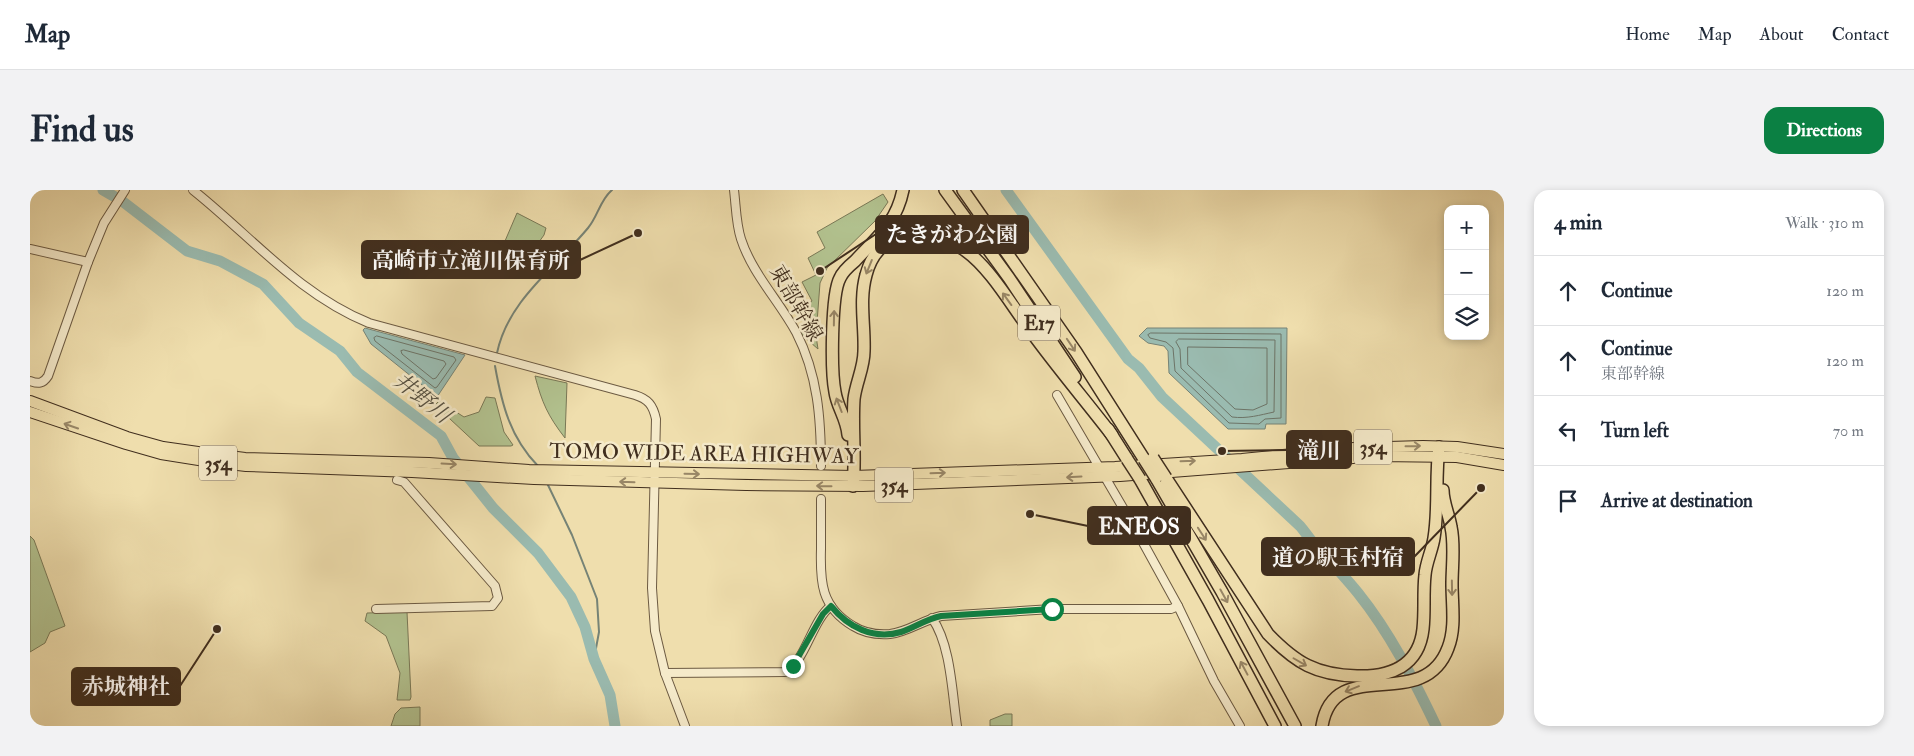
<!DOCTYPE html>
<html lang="en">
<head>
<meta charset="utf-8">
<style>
	body { margin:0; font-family:"IM FELL Double Pica","Noto Serif JP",serif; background:#f2f2f3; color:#1f2937 }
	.controls { position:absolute; right:15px; top:15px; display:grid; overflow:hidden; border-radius:10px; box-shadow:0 2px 8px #0003 }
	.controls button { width:45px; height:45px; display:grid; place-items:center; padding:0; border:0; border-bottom:1px solid #e0e1e3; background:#fff; color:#1f2937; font:25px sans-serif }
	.stop { position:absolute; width:15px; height:15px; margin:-11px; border:4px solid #0b8043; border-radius:50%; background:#fff }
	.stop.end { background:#0b8043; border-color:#fff; box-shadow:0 1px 5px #0008 }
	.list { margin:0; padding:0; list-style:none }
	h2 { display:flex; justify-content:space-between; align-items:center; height:65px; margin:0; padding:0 20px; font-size:21px }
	h2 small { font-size:16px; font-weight:400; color:#747a83 }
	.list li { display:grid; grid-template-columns:32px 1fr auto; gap:15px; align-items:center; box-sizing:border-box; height:70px; padding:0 20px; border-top:1px solid #e0e1e3 }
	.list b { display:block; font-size:19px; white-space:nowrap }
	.list p { margin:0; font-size:16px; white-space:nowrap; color:#747a83 }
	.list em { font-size:16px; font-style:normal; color:#747a83 }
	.icon { flex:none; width:28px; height:28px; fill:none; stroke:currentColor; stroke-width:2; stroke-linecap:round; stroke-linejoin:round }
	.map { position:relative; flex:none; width:1474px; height:536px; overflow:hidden; border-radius:15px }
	header { display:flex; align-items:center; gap:30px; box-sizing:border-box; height:70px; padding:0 25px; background:#fff; border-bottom:1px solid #e0e1e3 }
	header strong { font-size:24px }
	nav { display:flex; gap:28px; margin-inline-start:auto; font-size:18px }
	.intro { display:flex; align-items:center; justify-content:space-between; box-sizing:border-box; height:120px; padding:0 30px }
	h1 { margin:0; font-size:35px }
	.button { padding:12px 22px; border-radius:15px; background:#0b8043; color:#fff; font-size:18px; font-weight:700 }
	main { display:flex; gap:30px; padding:0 30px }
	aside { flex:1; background:#fff; border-radius:15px; box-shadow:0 2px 8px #0003 }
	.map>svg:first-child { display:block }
	.green { fill:#b2c28f; stroke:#797856 }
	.water { fill:#9abbb0; stroke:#768376 }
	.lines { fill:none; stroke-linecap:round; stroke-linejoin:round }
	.shore { stroke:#6d7467; stroke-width:1 }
	.stream { stroke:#768376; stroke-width:2 }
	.river { stroke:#9abbb0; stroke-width:11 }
	.tertiary-casing { stroke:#6c5a42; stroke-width:10 }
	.trunk-casing { stroke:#402e1e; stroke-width:12 }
	.motorway-casing { stroke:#402e1e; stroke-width:14 }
	.tertiary { stroke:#f5eaca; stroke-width:8 }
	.trunk { stroke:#efdead; stroke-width:10 }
	.motorway { stroke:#efdead; stroke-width:11 }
	.motorway-bridge-casing { stroke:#402e1e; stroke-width:14; stroke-linecap:butt }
	.motorway-bridge { stroke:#efdead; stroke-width:11 }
	.oneway { stroke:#988666 }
	.route { stroke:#0b8043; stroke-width:6 }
	.labels { text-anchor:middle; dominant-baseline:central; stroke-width:5; stroke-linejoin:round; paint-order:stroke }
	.shield { fill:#f5eaca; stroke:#766652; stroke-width:1 }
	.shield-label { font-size:20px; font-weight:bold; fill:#402e1e }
	.street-label { font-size:21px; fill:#402e1e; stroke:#f5eaca }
	.water-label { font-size:22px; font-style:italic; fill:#565142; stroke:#f5eaca }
	.leader { fill:none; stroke:#402e1e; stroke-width:2 }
	.callout-dot { fill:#402e1e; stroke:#f5eaca; stroke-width:2 }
	.callout { fill:#402e1e; stroke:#402e1e; stroke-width:2 }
	.callout-label { font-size:22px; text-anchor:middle; font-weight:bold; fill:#fff }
</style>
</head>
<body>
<header>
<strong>Map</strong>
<nav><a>Home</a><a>Map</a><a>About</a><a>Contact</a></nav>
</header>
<div class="intro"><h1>Find us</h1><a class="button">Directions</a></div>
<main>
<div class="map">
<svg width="1474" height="536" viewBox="0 0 1474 536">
	<rect width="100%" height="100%" fill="#efdead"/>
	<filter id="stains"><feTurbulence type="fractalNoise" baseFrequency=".004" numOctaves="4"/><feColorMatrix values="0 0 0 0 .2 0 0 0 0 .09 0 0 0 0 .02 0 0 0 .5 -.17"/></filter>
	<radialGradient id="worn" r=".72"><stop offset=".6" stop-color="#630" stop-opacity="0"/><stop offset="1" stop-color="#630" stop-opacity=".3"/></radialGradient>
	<g class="green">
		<polygon points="853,4 858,12 845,31 797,78 790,93 786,146 788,159 772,145 769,140 782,133 774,116 782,111 772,92 786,85 778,68 795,58 787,42"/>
		<polygon points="487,23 516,38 514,45 496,70 492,70 477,59 472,58"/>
		<path d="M505 186 537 193 535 248C518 226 512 213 505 186Z"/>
		<polygon points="456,207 465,208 474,242 483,255 481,256 449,256 405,215 409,211 434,227 449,222"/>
		<polygon points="0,346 4,350 35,436 20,442 15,453 0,462"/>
		<polygon points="377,422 381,507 380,510 367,510 370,483 356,446 335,431 337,423"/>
		<polygon points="390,517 390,536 361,536 365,524 371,518"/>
		<polygon points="975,524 982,524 982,536 960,536 960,530"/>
	</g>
	<g class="water">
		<polygon points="335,138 435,165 407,207 341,154 333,140"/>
		<polygon points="1117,138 1257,138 1256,234 1236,234 1235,239 1198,239 1139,183 1138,161 1134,156 1118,153 1109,146"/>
	</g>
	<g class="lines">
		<g class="shore">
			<polygon points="1121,143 1251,144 1251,228 1235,229 1229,234 1199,233 1145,181 1143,158 1136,152 1120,148 1118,145"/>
			<polygon points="347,146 424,167 426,170 407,197 405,198 345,151 344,148"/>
			<path d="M1149 149 1245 150 1244 222C1230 225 1217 229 1202 227L1151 178 1150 159 1146 152Z"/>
			<polygon points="1158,157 1237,158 1237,214 1223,220 1205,219 1158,175"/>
			<polygon points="374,160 414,171 416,174 406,188 403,189 372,164 371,161"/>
		</g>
		<g class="stream">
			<path d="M467 163C478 110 525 78 558 38 568 26 570 10 582 0"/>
			<path d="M465 176C472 215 480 247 508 276"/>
			<polyline points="517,293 542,345 567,409 569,442 564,469"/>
		</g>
		<g class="river">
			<polyline points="73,0 92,11 157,61 190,71 233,94 269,133 310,161 327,182 411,246 423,268 463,318 508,363 541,407 555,437 564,469 580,505 585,536"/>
			<path d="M976 0 1098 169 1109 178 1132 207 1270 336C1276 343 1281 351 1287 357 1301 372 1315 387 1328 403 1360 443 1384 490 1406 536"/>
		</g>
		<defs>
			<g id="tertiary">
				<path d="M163 0C222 47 268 104 339 133L605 205C618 209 623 215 626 229L622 398 625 441 635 483 655 536"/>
				<path d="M704 0C706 16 706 34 711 49 722 83 749 111 766 142 788 185 791 229 791 276"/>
				<polyline points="0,59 58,72"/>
				<path d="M0 191C8 194 13 194 18 186L58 72 74 33 95 0"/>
				<polyline points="1027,205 1110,347 1148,416 1184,491 1210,536"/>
				<path d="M791 309C791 326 791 342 791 359 790 392 791 417 823 436 834 443 847 445 860 444 878 442 893 430 911 426L1022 419H1141L1148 416"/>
				<polyline points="346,419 462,416 468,408 465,396 374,292 367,290"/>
				<path d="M902 428C921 455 922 503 927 536"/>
				<path d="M635 483 755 482C775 473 782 430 801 416"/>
			</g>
			<g id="trunk">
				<polyline points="0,211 97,247 133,257 175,263 215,268 399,273 499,280 824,286 1085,277 1212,269 1324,258 1393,256 1427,257 1474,264"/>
				<polyline points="0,222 96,254 131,264 175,271 216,276 382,282 504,289 716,295 833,296 1090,286 1349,266 1427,267 1474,275"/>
			</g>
			<g id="motorway">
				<polyline points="915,0 979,88 1045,187"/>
				<polyline points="933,0 1046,162 1114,269"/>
				<polyline points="1078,239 1097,269"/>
				<path d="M818 245C817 229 807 217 805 202 801 182 801 104 810 88 813 81 819 76 825 71 847 47 866 34 873 0"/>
				<polyline points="1126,288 1192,402 1265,536"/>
				<path d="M1136 288 1238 444C1266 473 1286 485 1327 486 1361 487 1389 476 1393 439 1395 421 1393 403 1395 385 1396 372 1402 361 1404 348 1409 318 1405 287 1409 257"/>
				<polyline points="1110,289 1178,410 1245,536"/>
				<path d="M823 296C826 267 822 238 824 209 826 192 834 178 834 161 835 136 829 110 836 85 840 69 850 55 865 48 890 36 915 46 936 61 960 78 982 116 1000 140 1026 176 1055 210 1082 245"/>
				<path d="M1292 536C1304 463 1393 525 1418 458 1426 438 1422 415 1422 394 1422 376 1425 355 1421 337 1419 324 1413 313 1413 300"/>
			</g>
		</defs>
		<use href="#tertiary" class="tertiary-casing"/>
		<use href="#trunk" class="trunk-casing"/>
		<use href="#motorway" class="motorway-casing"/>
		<use href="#tertiary" class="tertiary"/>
		<use href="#trunk" class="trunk"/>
		<use href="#motorway" class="motorway"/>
		<defs>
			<g id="motorway-bridge">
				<polyline points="1123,268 1136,288"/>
				<polyline points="1097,269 1110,289"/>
				<polyline points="1114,269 1126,288"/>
			</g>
		</defs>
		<use href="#motorway-bridge" class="motorway-bridge-casing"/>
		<use href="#motorway-bridge" class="motorway-bridge"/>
	</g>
	<defs><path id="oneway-shaft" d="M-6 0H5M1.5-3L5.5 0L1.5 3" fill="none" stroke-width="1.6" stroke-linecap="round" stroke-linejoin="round" transform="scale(1.25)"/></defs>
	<g class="oneway">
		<use href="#oneway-shaft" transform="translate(839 77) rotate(112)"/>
		<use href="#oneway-shaft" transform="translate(977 109) rotate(-126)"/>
		<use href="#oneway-shaft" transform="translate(804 128) rotate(-89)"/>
		<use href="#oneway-shaft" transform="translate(1041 155) rotate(56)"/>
		<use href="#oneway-shaft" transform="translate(809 215) rotate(-111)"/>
		<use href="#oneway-shaft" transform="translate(41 236) rotate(-161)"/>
		<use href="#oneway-shaft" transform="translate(1383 256) rotate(-1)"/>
		<use href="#oneway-shaft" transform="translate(1158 271) rotate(-2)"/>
		<use href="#oneway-shaft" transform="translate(419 274) rotate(3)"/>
		<use href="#oneway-shaft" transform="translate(908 283) rotate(-2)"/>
		<use href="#oneway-shaft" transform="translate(662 284) rotate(1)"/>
		<use href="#oneway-shaft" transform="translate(1044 287) rotate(177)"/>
		<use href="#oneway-shaft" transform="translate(597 292) rotate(-178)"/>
		<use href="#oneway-shaft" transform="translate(794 296) rotate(-179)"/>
		<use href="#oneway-shaft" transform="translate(1172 344) rotate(57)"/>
		<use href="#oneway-shaft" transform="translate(1422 398) rotate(89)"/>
		<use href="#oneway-shaft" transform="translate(1194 406) rotate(61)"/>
		<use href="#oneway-shaft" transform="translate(1270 472) rotate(30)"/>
		<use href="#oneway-shaft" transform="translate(1214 478) rotate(-118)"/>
		<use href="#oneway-shaft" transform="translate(1322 499) rotate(158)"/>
	</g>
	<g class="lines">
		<path class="route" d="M763 476 793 424 801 416C818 437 843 450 871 442 884 438 896 429 911 426L1022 419"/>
	</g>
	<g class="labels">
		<g class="shield">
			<rect x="988" y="115.5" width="42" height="35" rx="4"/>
			<rect x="1324" y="239.5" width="38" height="35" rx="4"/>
			<rect x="169" y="255.5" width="38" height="35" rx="4"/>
			<rect x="845" y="277.5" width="38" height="35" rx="4"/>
		</g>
		<g class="shield-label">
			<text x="1009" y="133">E17</text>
			<text x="1343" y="257">354</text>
			<text x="188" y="273">354</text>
			<text x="864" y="295">354</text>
		</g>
		<g class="street-label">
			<text transform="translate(766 113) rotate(60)">東部幹線</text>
			<text transform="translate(674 264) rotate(1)">TOMO WIDE AREA HIGHWAY</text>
		</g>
		<g class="water-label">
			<text transform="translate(392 208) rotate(39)">井野川</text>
		</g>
	</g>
	<path class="leader" d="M790 81L846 44M608 43L550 70M1192 261L1257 260M1000 324L1058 336M1451 298L1384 367M187 439L150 496"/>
	<g class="callout-dot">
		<circle cx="790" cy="81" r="5"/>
		<circle cx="608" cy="43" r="5"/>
		<circle cx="1192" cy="261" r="5"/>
		<circle cx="1000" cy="324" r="5"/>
		<circle cx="1451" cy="298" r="5"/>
		<circle cx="187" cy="439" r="5"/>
	</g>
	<g class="callout">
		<rect x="846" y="26" width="152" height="37" rx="5"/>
		<rect x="332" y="51" width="218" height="37" rx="5"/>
		<rect x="1257" y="241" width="64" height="37" rx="5"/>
		<rect x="1058" y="317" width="102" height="37" rx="5"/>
		<rect x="1232" y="348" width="152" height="37" rx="5"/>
		<rect x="42" y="478" width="108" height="37" rx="5"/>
	</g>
	<g class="callout-label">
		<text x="922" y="52">たきがわ公園</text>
		<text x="441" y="78">高崎市立滝川保育所</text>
		<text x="1289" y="268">滝川</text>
		<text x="1109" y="344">ENEOS</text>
		<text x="1308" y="375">道の駅玉村宿</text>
		<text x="96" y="504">赤城神社</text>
	</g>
	<rect width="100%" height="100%" filter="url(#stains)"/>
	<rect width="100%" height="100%" fill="url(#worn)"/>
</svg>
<div class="controls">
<button>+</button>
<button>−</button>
<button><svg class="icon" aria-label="layers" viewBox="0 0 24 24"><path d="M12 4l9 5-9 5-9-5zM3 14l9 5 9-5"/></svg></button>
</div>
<div class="stop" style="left:1022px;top:419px"></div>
<div class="stop end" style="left:763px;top:476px"></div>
</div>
<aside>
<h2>4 min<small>Walk · 310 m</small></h2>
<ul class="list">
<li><svg class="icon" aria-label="ahead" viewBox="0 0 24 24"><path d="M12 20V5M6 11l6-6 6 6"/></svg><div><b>Continue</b></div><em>120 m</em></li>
<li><svg class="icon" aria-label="ahead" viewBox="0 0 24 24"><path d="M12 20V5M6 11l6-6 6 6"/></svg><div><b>Continue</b><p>東部幹線</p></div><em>120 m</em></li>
<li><svg class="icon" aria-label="left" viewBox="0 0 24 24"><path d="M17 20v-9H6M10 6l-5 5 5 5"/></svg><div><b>Turn left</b></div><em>70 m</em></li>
<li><svg class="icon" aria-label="arrive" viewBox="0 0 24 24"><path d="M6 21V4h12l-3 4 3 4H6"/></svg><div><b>Arrive at destination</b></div></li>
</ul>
</aside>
</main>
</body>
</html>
